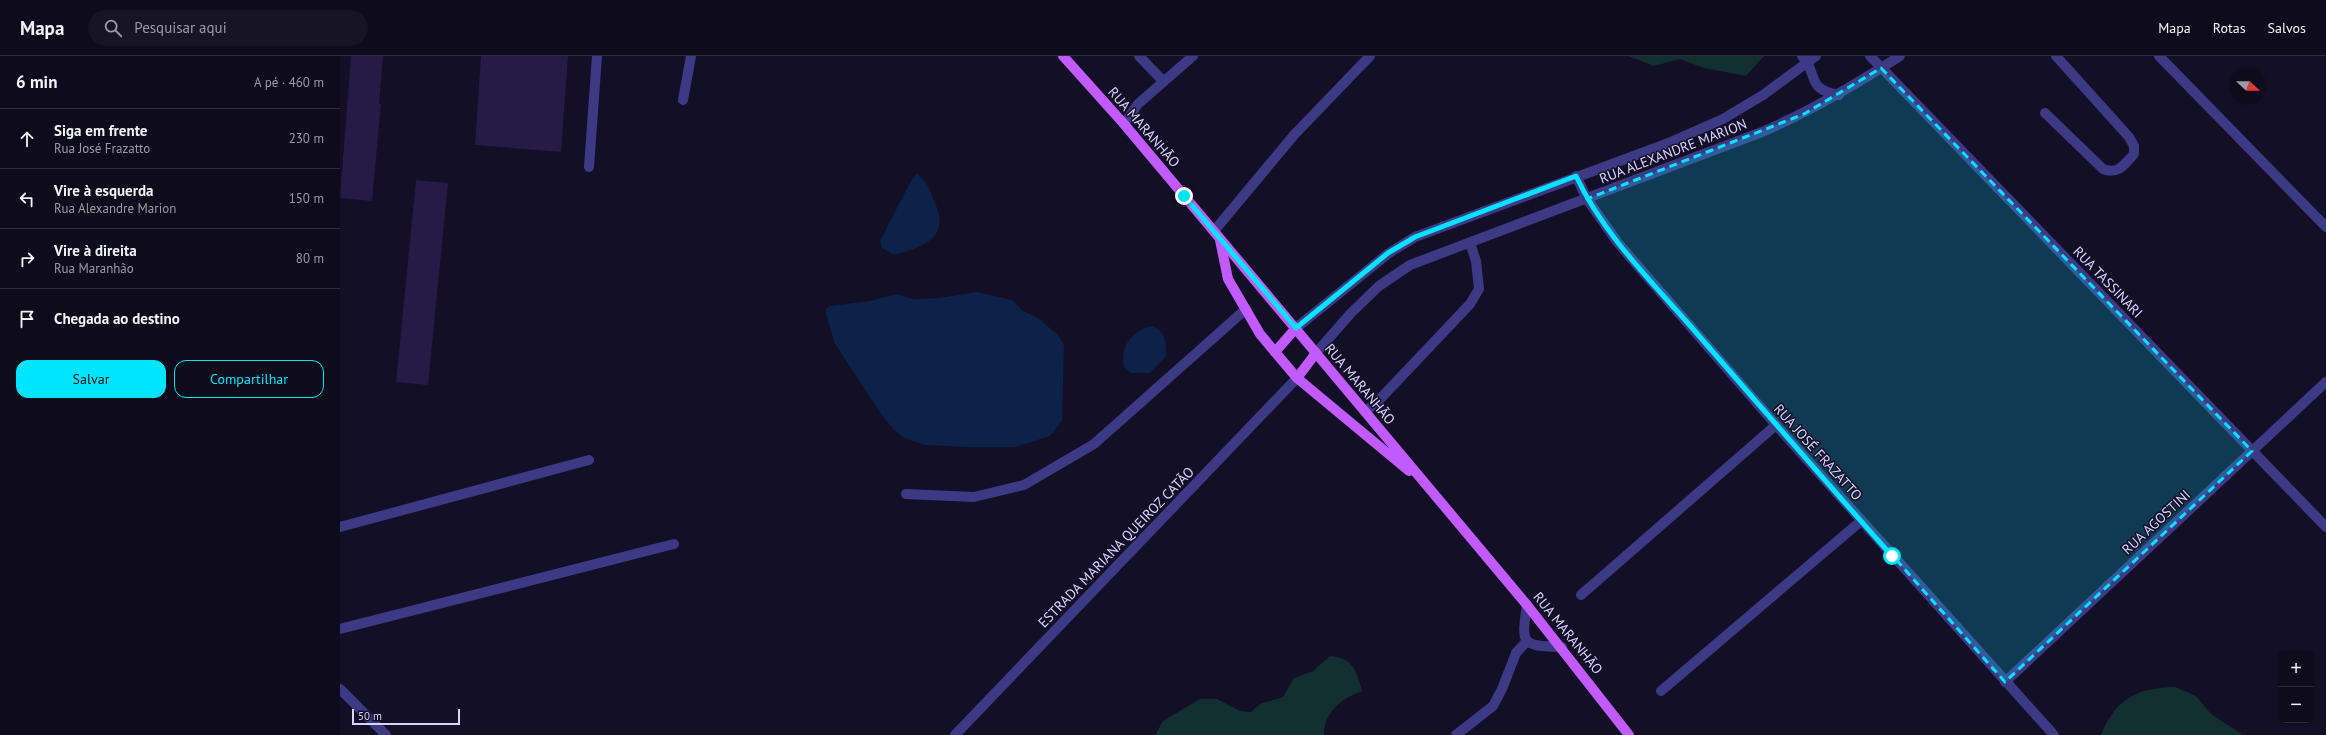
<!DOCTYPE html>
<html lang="pt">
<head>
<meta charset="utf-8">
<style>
	body { margin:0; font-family:"PT Sans",sans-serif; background:#171425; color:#f1f3f6 }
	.controls { position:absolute; right:12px; bottom:12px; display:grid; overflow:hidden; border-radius:8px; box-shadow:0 1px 3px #0004 }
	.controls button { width:36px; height:36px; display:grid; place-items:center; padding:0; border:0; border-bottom:1px solid #2e2b3b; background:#0e0b1c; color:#f1f3f6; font:20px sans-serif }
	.compass { position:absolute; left:1890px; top:12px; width:36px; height:36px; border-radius:50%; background:#0e0b1c; box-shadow:0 1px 3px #0004; rotate:111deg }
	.scale { position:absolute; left:12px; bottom:10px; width:108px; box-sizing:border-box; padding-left:4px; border:2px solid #d9d4ff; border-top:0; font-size:11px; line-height:14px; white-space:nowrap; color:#d9d4ff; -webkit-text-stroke:3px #130f26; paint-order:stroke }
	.stop { position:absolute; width:12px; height:12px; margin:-9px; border:3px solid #00e5ff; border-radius:50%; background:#fff }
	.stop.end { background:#00e5ff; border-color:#fff; box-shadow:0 1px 4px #0008 }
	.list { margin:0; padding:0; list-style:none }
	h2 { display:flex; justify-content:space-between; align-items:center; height:52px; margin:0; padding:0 16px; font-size:17px }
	h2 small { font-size:13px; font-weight:400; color:#9b9ba3 }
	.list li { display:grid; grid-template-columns:26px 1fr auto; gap:12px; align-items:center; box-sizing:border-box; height:60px; padding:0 16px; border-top:1px solid #2e2b3b }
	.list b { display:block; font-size:15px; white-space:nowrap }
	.list p { margin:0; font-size:13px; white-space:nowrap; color:#9b9ba3 }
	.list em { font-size:13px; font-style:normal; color:#9b9ba3 }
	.actions { display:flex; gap:8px; padding:12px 16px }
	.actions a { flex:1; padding:9px 0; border:1px solid #00e5ff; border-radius:12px; text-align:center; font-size:14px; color:#00e5ff }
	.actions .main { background:#00e5ff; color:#111 }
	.icon { flex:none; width:22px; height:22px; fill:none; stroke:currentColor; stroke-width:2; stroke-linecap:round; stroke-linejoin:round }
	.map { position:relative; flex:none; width:1986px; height:679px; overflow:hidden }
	header { display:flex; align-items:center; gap:24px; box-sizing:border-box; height:56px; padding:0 20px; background:#0e0b1c; border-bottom:1px solid #2e2b3b }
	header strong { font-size:19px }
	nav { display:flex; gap:22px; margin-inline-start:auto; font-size:14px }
	.search { width:280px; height:36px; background:#171425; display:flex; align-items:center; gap:10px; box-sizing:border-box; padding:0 14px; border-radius:22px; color:#9b9ba3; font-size:15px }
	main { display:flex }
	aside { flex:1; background:#0e0b1c }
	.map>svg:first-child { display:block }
	.green { fill:#12302f }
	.water { fill:#0c2248 }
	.building { fill:#241b47 }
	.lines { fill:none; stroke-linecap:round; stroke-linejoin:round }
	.minor { stroke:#3d3a85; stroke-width:10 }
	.major { stroke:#c25bff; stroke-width:10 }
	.route { stroke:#00e5ff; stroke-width:5 }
	.marked { fill:#00e5ff; fill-opacity:0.2; stroke:#00e5ff; stroke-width:3; stroke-dasharray:8 5; stroke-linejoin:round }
	.labels { text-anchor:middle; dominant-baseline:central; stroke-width:3; stroke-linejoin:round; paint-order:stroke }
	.street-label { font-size:14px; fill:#d9d4ff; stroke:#130f26 }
</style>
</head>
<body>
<header>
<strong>Mapa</strong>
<div class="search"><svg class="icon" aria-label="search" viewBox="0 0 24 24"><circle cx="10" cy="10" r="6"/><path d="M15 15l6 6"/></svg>Pesquisar aqui</div>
<nav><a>Mapa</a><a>Rotas</a><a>Salvos</a></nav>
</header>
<main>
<aside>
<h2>6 min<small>A pé · 460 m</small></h2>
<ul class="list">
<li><svg class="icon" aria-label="ahead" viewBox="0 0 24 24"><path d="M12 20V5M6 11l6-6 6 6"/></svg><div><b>Siga em frente</b><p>Rua José Frazatto</p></div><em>230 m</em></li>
<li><svg class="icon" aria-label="left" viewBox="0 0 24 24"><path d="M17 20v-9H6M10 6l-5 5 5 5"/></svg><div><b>Vire à esquerda</b><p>Rua Alexandre Marion</p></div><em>150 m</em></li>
<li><svg class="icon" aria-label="right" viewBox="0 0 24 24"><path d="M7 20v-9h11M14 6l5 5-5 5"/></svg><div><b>Vire à direita</b><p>Rua Maranhão</p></div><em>80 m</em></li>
<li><svg class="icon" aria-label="arrive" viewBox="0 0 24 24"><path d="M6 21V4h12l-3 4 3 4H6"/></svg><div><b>Chegada ao destino</b></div></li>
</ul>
<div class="actions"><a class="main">Salvar</a><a>Compartilhar</a></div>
</aside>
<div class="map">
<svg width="1986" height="679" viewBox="0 0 1986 679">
	<rect width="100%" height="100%" fill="#130f26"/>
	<g class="green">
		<polygon points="1288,0 1424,0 1406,20 1364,12 1340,3 1314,10"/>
		<path d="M990 600C1013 602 1017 615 1022 635 1002 642 984 656 984 679H815L823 665 860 643H877L900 655 911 656 920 648 943 641 954 622 973 615Z"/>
		<path d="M1835 631 1856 640 1871 658 1903 679H1761C1776 642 1797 632 1835 631Z"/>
	</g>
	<g class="water">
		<path d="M577 118C580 121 584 124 586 127 590 132 592 141 595 147 611 182 583 191 554 199L542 192 540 185 571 125Z"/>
		<polygon points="636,236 672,244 683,255 698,262 717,278 724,289 722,365 710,380 675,391 627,391 585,389 565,382 554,374 541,358 494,286 485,254 490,250 530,245 557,238 573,243 600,242"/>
		<path d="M811 270C826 275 826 286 826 300L810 317H792L784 311C780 290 791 276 811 270Z"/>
	</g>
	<g class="building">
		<polygon points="11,0 43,0 39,48 41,48 32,145 0,142"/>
		<polygon points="141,0 228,0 221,96 135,89"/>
		<polygon points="76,124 108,127 88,329 56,326"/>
	</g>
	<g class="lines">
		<g class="minor">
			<polyline points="799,0 823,25"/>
			<path d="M1462 0C1479 18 1465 33 1499 39"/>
			<polyline points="1530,0 1986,471"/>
			<polyline points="1819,0 1986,171"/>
			<polyline points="343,44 351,0"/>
			<path d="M1705 57 1763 113C1778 119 1784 109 1794 98V90L1789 81 1716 0"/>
			<polyline points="784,68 798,48 853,0"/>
			<polyline points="249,111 257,0"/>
			<polyline points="1236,120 1247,143 1278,187 1436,369 1714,679"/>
			<polyline points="874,175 954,79 1030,0"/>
			<polyline points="956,272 1049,197 1075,181 1326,88 1383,63 1423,39 1476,0"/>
			<path d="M976 297 1011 257 1039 230 1070 209 1422 76C1471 55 1515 29 1560 0"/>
			<polyline points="1025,356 1040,343 1130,248 1139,233 1136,205 1130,187"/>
			<polyline points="566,438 634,441 684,429 754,388 906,253"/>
			<polyline points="0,471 249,404"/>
			<polyline points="1241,539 1436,369"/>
			<path d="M1187 549C1181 588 1181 590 1222 591"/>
			<polyline points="0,573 334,488"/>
			<polyline points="1665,626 1986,326"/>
			<polyline points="0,633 46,679"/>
			<polyline points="1321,635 1521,465"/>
			<polyline points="615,679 957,322"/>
			<polyline points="1116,679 1153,650 1162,633 1176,597 1187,585"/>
		</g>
		<g class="major">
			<polyline points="723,0 784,68 1187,549 1289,679"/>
			<polyline points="880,184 888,223 920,278 935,296 957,322 1069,415"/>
			<polyline points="935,296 956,272"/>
			<polyline points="957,322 976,297"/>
		</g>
	</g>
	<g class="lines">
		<path class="route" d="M844 140 956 272 1048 197 1075 181 1236 120C1263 178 1311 225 1353 273 1419 349 1485 425 1552 500"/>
	</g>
	<path class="marked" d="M1541 12 1912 395 1665 626 1436 369 1278 187 1247 143 1464 58Z"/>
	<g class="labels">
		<g class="street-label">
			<text transform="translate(804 71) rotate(49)">RUA MARANHÃO</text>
			<text transform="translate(1333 95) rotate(-21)">RUA ALEXANDRE MARION</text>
			<text transform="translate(1768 226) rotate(46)">RUA TASSINARI</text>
			<text transform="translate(1020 328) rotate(50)">RUA MARANHÃO</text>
			<text transform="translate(1478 396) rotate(48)">RUA JOSÉ FRAZATTO</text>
			<text transform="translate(1816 466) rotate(-43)">RUA AGOSTINI</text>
			<text transform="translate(776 491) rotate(-46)">ESTRADA MARIANA QUEIROZ CATÃO</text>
			<text transform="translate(1228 577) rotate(51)">RUA MARANHÃO</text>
		</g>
	</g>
</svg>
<div class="controls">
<button>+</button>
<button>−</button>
</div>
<svg class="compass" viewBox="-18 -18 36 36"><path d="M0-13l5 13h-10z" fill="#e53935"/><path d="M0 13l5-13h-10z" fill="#9b9ba3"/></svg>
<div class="scale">50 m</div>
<div class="stop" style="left:1552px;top:500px"></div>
<div class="stop end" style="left:844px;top:140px"></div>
</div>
</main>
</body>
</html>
